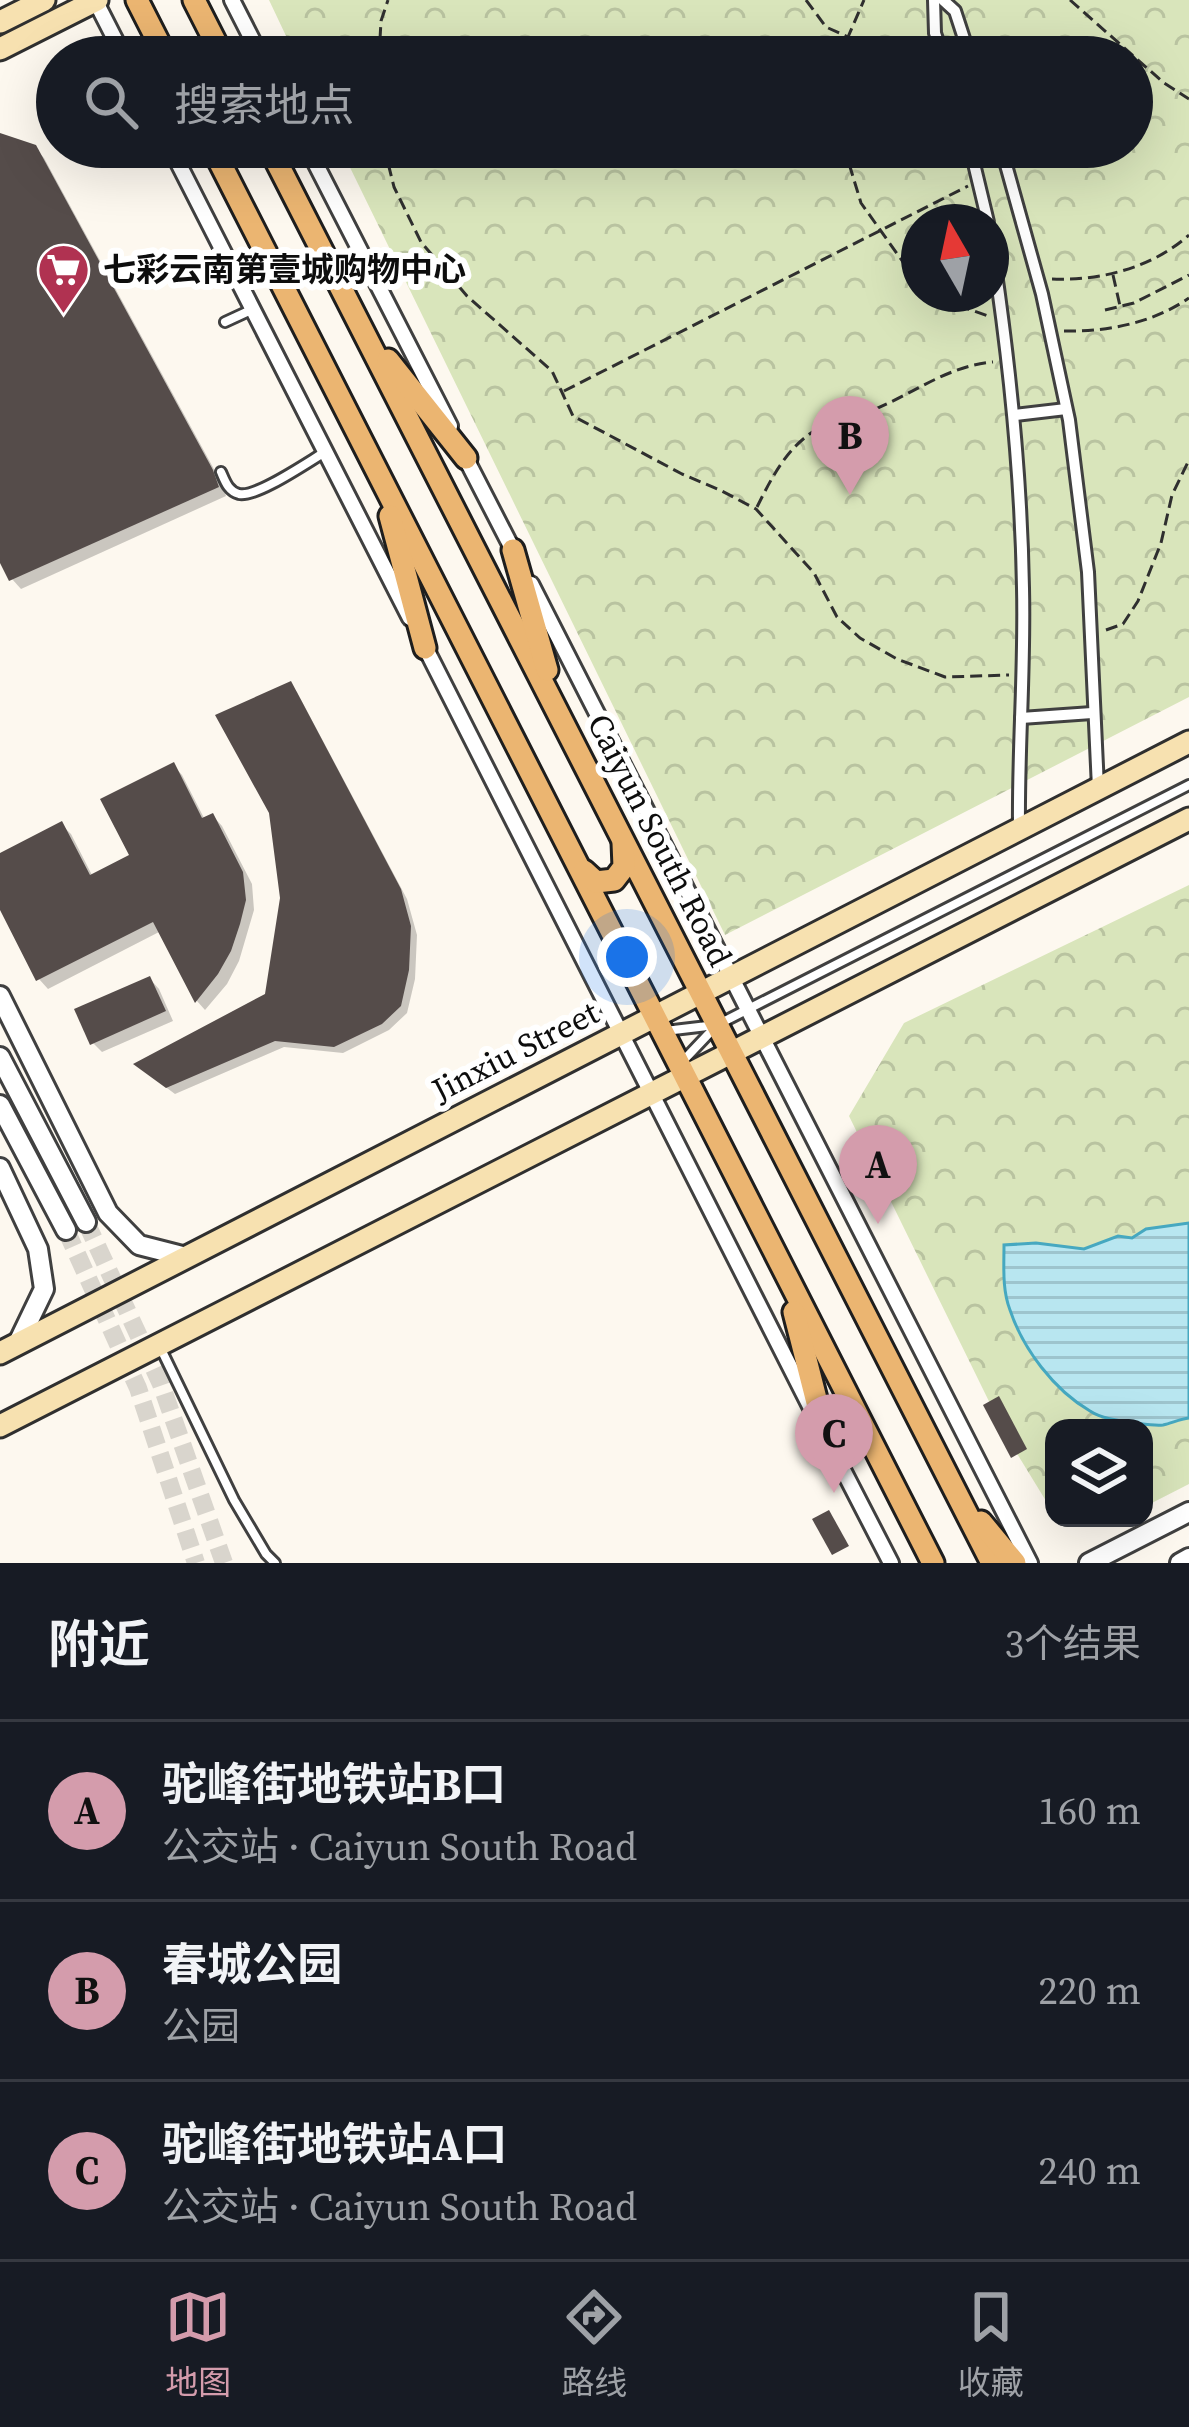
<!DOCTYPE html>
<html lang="zh">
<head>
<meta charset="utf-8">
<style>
	body { margin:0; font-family:"Source Serif 4","Noto Sans SC",serif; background:#20242c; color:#f1f3f6 }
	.controls { position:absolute; right:36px; bottom:36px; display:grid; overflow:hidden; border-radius:24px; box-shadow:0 12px 48px #0002 }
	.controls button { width:108px; height:108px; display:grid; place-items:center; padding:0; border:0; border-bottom:3px solid #363941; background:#171b24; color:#f1f3f6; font:60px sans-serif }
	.compass { position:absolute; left:901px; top:204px; width:108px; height:108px; border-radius:50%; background:#171b24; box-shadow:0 12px 48px #0002; rotate:351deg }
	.you { position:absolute; left:627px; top:957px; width:42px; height:42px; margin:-30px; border:9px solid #fff; border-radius:50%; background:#1a73e8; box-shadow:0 0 0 18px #1a73e833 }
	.badge { display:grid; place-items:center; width:78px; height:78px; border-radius:50%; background:#d49cac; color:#111; font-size:39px; font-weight:700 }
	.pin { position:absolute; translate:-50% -99px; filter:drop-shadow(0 3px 6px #0008) }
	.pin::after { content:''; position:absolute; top:63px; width:42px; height:36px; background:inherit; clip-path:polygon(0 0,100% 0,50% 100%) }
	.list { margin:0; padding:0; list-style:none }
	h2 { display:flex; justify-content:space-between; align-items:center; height:156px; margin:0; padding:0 48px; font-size:51px }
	h2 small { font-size:39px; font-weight:400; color:#9ea1a6 }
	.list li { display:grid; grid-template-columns:78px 1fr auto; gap:36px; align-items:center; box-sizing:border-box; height:180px; padding:0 48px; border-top:3px solid #363941 }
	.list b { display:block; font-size:45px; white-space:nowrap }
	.list p { margin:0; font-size:39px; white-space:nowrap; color:#9ea1a6 }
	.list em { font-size:39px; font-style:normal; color:#9ea1a6 }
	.icon { flex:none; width:66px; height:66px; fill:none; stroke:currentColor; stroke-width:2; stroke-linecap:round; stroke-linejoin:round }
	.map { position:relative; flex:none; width:1189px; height:1563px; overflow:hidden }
	.search { position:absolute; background:#171b24; box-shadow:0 12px 48px #0002; left:36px; right:36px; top:36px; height:132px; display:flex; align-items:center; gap:30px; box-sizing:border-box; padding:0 42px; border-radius:66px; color:#9ea1a6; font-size:45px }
	.sheet { height:696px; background:#171b24 }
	nav { display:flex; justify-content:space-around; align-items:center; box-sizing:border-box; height:168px; border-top:3px solid #363941; background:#171b24; font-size:33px; color:#9ea1a6 }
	nav a { display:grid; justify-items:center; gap:6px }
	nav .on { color:#d49cac }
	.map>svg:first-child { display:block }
	.park { fill:url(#park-crowns); fill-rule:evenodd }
	.water { fill:url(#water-rules); stroke:#46a8c0; stroke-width:3 }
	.shadow { fill:#0003 }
	.building { fill:#554c4a }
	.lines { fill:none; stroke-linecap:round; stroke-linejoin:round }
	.tertiary-tunnel { stroke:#d9d5cd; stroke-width:18; stroke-dasharray:18 9; stroke-linecap:butt }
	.service-casing { stroke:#404040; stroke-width:14 }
	.pedestrian-casing { stroke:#404040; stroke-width:16 }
	.minor-casing { stroke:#404040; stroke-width:20 }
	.tertiary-casing { stroke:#404040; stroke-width:24 }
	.secondary-casing { stroke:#2f2f2f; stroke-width:27 }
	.primary-casing { stroke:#1e1e1e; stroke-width:27 }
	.path { stroke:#2f2f2f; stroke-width:3; stroke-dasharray:12 6; stroke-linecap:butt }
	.service { stroke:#fff; stroke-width:8 }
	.pedestrian { stroke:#fff; stroke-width:10 }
	.minor { stroke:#fff; stroke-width:14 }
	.tertiary { stroke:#fff; stroke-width:18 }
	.secondary { stroke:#f7e1b0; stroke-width:21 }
	.primary { stroke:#ebb571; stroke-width:21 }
	.labels { text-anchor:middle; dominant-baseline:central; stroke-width:12; stroke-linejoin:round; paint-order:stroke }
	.poi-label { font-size:33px; font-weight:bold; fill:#0d0d0d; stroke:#fff; text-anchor:start }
	.street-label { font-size:33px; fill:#0d0d0d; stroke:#fff }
</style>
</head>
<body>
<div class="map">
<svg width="1189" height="1563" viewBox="0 0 1189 1563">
	<defs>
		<pattern id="park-crowns" width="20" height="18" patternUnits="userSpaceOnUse" patternTransform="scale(3)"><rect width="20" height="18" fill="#d9e5bb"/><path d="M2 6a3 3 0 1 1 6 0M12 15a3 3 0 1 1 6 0" fill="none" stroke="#b9c3a0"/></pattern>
		<pattern id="water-rules" width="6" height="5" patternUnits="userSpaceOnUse" patternTransform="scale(3)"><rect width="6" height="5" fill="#b8e6f0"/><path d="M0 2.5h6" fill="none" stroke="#9dc4cd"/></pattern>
	</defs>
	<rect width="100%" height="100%" fill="#fdf8ef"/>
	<g class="park">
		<path d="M269 0H1189V697L725 935 340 147H1132V57H296ZM919 222H991V294H919Z"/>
		<polygon points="1189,885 1189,1484 1144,1507 1144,1428 1054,1428 1054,1514 1005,1434 849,1116 904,1023"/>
	</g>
	<path class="water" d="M1189 1223V1418C1180 1419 1172 1423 1163 1425 1155 1426 1143 1424 1135 1423 1121 1421 1102 1419 1090 1411 1054 1390 1023 1349 1010 1310 1002 1289 1004 1267 1004 1245L1036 1243 1084 1249 1118 1236 1132 1238 1146 1229Z"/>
	<g class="shadow">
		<polygon points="0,137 34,147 44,158 221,482 226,496 21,589 12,579 0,557"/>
		<polygon points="290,685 297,692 407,899 417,935 415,979 407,1013 389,1030 343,1053 284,1047 175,1094 144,1071 268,996 283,898"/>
		<polygon points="173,765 182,775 205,820 213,816 222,826 252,884 254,910 239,961 227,984 205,1010 197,1001 161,931 48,989 39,979 0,904 0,856 62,825 71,834 93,877 133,856"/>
		<polygon points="150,979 159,989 173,1021 102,1052 93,1043"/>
	</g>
	<g class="building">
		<polygon points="0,133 36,145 213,470 219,487 9,581 0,563"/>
		<polygon points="291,681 401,889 411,926 409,970 401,1006 382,1024 334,1047 275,1041 166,1088 133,1064 265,994 280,898 269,813 215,715"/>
		<polygon points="174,762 202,818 213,813 243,872 246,900 240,924 231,951 218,974 195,1003 153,922 36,981 0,910 0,853 62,821 90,875 129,855 100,799"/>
		<polygon points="150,976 166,1011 90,1045 74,1009"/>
		<polygon points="999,1396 1027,1449 1011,1458 983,1405"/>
		<polygon points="829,1510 849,1546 832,1555 812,1519"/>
	</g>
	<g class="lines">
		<g class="tertiary-tunnel">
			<polyline points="86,1222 161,1384 224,1563"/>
			<polyline points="66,1230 138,1388 196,1563"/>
		</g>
		<defs>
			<g id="service">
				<polyline points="225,322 251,310"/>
				<path d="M221 472C225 481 228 491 239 494 256 498 308 462 325 452"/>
				<polyline points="665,1031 716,1025"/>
				<polyline points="682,1062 717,1025 1189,785"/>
				<polyline points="160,1347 234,1500 266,1554 275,1563"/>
			</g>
			<g id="pedestrian">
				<polyline points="934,0 935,33 943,57"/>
				<polyline points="943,0 955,11 970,57"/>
				<polyline points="970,147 988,222"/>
				<polyline points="1001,147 1042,294 1069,420 1088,572 1098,788"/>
				<path d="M991 240C1009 356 1021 471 1023 588 1025 669 1018 748 1019 828"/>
				<polyline points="1015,415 1066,409"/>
				<polyline points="1021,718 1092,713"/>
			</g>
			<g id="minor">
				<polyline points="95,0 124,57"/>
				<polyline points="232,0 261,57"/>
				<polyline points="170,147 410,618"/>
				<polyline points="307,147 450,426"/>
				<polyline points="462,451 515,554"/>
				<polyline points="531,584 1030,1563"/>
				<polyline points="423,643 812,1410"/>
				<polyline points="825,1435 891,1563"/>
			</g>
			<g id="tertiary">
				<polyline points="0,996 108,1213 139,1245 186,1257"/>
				<polyline points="0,1057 86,1222"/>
				<polyline points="0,1105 66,1230"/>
				<polyline points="0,1168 38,1249 44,1289 18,1343"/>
				<polyline points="1089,1563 1189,1512"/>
				<polyline points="1180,1563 1189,1558"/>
			</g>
			<g id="secondary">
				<polyline points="0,22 44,0"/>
				<polyline points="0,49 97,0"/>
				<polyline points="0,1353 1189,742"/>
				<polyline points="0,1426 1189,819"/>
			</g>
			<g id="primary">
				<polyline points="137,0 166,57"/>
				<polyline points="194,0 223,57"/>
				<polyline points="212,147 933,1563"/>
				<polyline points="269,147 992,1563"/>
				<polyline points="388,360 466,458"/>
				<polyline points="390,516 425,648"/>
				<polyline points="513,550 547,670"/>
				<polyline points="584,871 596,882 614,880 624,867 623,843"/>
				<polyline points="794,1312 826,1438"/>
				<polyline points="981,1522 1015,1563"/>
			</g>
		</defs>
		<use href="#service" class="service-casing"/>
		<use href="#pedestrian" class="pedestrian-casing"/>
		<use href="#minor" class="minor-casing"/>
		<use href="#tertiary" class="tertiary-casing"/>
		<use href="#secondary" class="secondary-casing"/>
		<use href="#primary" class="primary-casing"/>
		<g class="path">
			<polyline points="806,0 826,27 848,37"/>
			<polyline points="1070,0 1164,83 1189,99"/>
			<polyline points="379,57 381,21 388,0"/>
			<polyline points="843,57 848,37 864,0"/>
			<polyline points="384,147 394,187 421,242 467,296 552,371 573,416 682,474 720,490 756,509 814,573 837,617 860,638 897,659 945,677 1009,675"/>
			<polyline points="844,147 861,203 903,262 919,275"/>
			<polyline points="1019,160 1044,147"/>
			<polyline points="1113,275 1120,306"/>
			<path d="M1052 279C1100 281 1152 268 1189 235"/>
			<polyline points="944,294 960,306 991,317"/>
			<polyline points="1105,310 1134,303 1189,275"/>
			<path d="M1064 331C1107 332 1153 323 1189 298"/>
			<polyline points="564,391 968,186"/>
			<path d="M757 507C771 479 785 451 811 433 828 421 853 418 873 410 913 394 947 366 993 362"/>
			<polyline points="1106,630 1123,624 1138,601 1161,543 1172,495 1189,460"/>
		</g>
		<use href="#service" class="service"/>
		<use href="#pedestrian" class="pedestrian"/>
		<use href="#minor" class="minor"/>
		<use href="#tertiary" class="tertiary"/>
		<use href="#secondary" class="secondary"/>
		<use href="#primary" class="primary"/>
	</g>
	<defs>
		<symbol id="supermarket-pin" viewBox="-11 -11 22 30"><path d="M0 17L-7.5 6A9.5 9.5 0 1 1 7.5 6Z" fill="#b03251" stroke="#fff"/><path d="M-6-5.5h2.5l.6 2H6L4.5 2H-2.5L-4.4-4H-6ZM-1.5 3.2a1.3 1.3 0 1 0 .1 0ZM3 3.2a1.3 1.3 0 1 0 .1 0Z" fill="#fff"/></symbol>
	</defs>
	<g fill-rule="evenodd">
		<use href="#supermarket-pin" x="34" y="240" width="59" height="81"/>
	</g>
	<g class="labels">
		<g class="poi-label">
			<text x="103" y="269">七彩云南第壹城购物中心</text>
		</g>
		<g class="street-label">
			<text transform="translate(660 840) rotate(63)">Caiyun South Road</text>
			<text transform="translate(515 1051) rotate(-27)">Jinxiu Street</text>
		</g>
	</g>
</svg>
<div class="controls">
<button><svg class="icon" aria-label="layers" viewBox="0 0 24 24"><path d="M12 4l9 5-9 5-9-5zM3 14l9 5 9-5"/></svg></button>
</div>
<svg class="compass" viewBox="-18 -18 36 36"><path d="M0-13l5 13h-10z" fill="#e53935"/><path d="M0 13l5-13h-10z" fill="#9ea1a6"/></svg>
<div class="you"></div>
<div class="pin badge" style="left:878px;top:1224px">A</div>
<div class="pin badge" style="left:850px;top:495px">B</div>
<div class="pin badge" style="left:834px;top:1493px">C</div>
<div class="search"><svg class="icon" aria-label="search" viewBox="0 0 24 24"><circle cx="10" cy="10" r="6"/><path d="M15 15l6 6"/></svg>搜索地点</div>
</div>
<section class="sheet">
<h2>附近<small>3个结果</small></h2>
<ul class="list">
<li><span class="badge">A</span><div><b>驼峰街地铁站B口</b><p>公交站 · Caiyun South Road</p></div><em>160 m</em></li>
<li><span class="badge">B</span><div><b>春城公园</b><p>公园</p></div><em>220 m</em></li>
<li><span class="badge">C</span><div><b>驼峰街地铁站A口</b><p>公交站 · Caiyun South Road</p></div><em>240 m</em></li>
</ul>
</section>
<nav>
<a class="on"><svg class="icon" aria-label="map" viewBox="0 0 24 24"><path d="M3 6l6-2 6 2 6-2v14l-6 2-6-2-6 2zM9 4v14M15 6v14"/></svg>地图</a>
<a><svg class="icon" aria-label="directions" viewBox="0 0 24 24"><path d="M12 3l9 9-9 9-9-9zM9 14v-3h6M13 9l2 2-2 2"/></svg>路线</a>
<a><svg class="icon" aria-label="saved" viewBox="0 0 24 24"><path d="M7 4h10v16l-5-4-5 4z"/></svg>收藏</a>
</nav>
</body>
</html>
